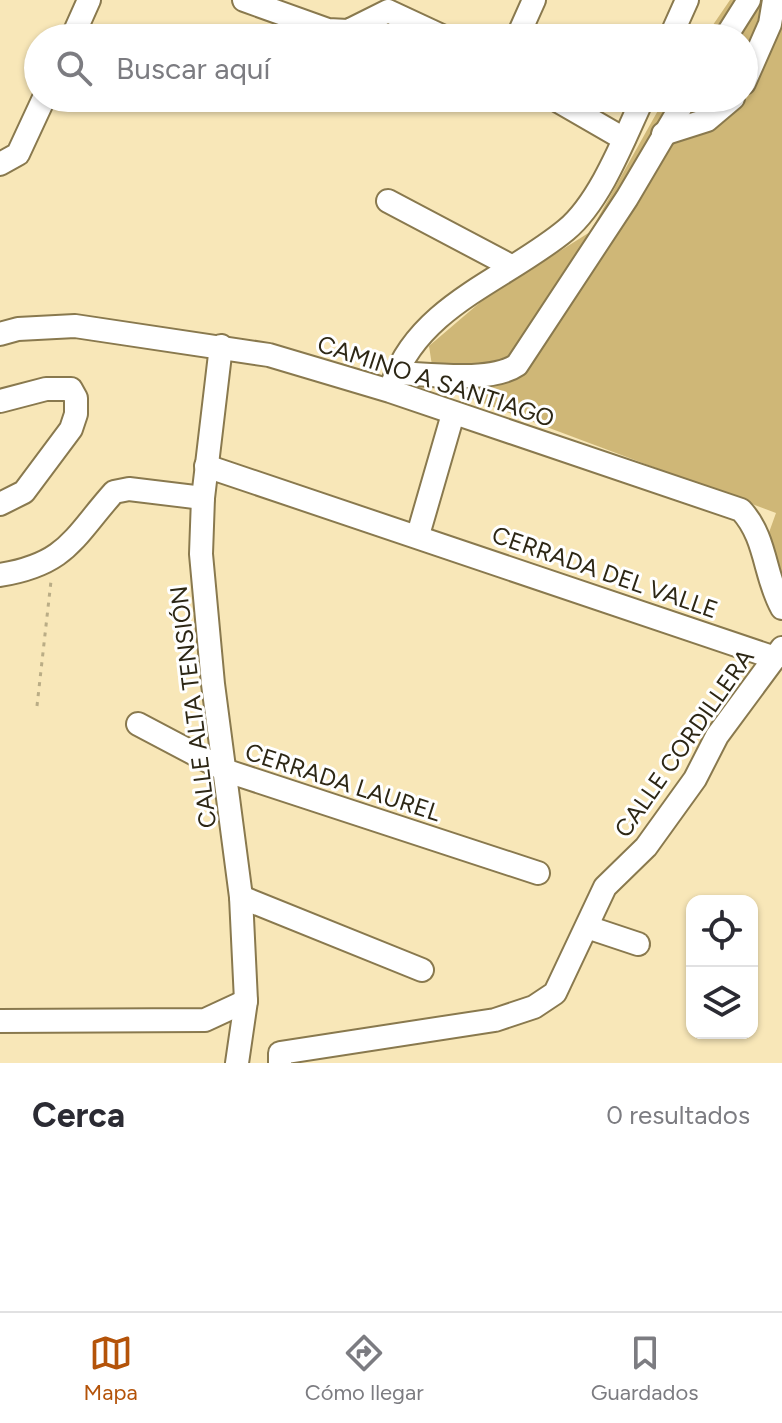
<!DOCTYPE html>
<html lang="es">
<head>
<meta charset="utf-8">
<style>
	body { margin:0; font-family:Figtree,sans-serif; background:#f2f2f3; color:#2b2b33 }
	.controls { position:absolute; right:24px; bottom:24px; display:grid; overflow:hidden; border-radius:16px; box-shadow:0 2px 6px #0004 }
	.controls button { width:72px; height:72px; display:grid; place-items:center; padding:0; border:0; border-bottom:2px solid #e1e1e2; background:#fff; color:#2b2b33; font:40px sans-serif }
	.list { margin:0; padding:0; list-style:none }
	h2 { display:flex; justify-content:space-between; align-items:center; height:104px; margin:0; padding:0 32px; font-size:34px }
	h2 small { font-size:26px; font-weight:400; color:#7c7c81 }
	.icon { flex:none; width:44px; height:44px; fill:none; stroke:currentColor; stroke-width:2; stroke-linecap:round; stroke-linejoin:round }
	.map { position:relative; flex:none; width:782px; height:1063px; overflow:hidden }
	.search { position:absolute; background:#fff; box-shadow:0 2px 6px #0004; left:24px; right:24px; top:24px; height:88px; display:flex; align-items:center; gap:20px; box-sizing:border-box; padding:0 28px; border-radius:44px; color:#7c7c81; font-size:30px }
	.sheet { height:248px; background:#fff }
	nav { display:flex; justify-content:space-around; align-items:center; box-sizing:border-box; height:112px; border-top:2px solid #e1e1e2; background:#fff; font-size:22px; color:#7c7c81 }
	nav a { display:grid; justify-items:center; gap:4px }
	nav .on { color:#b45309 }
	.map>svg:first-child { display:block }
	.green { fill:#cfb777 }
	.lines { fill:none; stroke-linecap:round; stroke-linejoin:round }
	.minor-casing { stroke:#89794e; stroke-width:26 }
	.path { stroke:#baad86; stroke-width:3; stroke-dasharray:4 6; stroke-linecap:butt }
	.minor { stroke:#fff; stroke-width:22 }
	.labels { text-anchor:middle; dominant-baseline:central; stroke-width:6; stroke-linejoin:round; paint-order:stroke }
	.street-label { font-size:24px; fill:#2d2715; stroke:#fff }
</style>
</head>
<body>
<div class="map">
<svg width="782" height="1063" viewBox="0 0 782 1063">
	<rect width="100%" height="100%" fill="#f8e7b8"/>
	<polygon class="green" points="730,0 782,0 782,587 767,538 776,513 435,385 429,346 484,299 590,232 665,98 744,98 744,38 704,38"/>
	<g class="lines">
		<defs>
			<g id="minor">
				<polyline points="244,0 328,30 348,31 388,11 446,38"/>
				<polyline points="72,38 89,0"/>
				<polyline points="517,38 534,0"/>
				<polyline points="670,38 687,0"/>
				<polyline points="725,38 749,0"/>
				<polyline points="744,83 770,24 774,0"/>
				<polyline points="553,98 624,139"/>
				<polyline points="663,134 707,120 733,98"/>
				<polyline points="0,164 18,154 44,98"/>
				<polyline points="388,201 511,266"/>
				<path d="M0 334 18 329 75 326 269 355 390 391 741 510C767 538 764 576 782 608"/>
				<polyline points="221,346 203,498 201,554 213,684 241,897 246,1001 237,1063"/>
				<path d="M396 373C428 374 491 383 517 365L627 198 686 98"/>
				<path d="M393 382C420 305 507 279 566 230 600 202 624 139 643 98"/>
				<polyline points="0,401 46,389 71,389 76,398 76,414 71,429 24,492 0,504"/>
				<polyline points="206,466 775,658"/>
				<polyline points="418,535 453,414"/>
				<path d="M0 575C67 564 73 538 114 492L129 489 203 498"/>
				<polyline points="138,724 227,771 538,873"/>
				<polyline points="241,897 422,970"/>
				<polyline points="587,927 638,944"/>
				<polyline points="0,1021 205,1020 246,1001"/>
				<polyline points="280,1063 280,1053 495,1020 534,1007 555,993 605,887 646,847 695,779 717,736 782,648"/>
			</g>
		</defs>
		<use href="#minor" class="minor-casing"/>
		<polyline class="path" points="37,706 51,581"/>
		<use href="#minor" class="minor"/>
	</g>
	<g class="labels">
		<g class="street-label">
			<text transform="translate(436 381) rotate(18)">CAMINO A SANTIAGO</text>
			<text transform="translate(605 572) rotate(19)">CERRADA DEL VALLE</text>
			<text transform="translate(193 707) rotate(-97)">CALLE ALTA TENSIÓN</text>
			<text transform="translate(684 743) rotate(-55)">CALLE CORDILLERA</text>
			<text transform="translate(343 782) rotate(18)">CERRADA LAUREL</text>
		</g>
	</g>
</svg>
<div class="controls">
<button><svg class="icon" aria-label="locate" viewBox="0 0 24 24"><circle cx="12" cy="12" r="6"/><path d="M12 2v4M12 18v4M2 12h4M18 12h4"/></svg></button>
<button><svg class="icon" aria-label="layers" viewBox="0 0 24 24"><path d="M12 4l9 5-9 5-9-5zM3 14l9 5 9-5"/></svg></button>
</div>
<div class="search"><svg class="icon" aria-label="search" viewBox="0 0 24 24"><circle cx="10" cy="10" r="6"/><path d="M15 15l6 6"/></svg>Buscar aquí</div>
</div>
<section class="sheet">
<h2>Cerca<small>0 resultados</small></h2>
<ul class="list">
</ul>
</section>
<nav>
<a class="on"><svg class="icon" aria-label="map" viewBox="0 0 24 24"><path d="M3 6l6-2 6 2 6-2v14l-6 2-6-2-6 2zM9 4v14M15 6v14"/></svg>Mapa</a>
<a><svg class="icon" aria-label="directions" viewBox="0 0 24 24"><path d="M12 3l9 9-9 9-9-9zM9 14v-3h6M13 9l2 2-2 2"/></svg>Cómo llegar</a>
<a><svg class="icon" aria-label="saved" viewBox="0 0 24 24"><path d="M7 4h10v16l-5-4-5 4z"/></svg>Guardados</a>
</nav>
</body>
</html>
